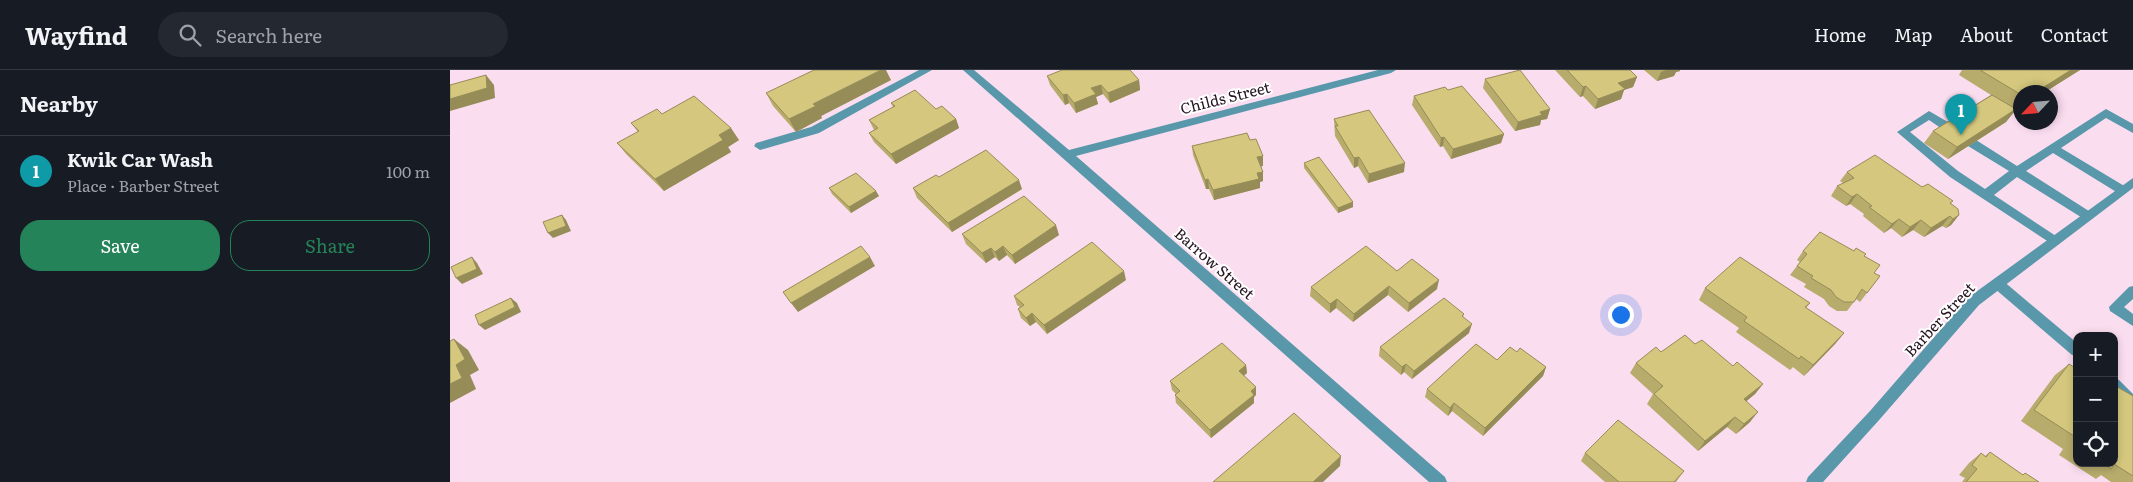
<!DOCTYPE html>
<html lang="en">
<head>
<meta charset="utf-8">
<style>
	body { margin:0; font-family:Literata,serif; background:#242831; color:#f1f3f6 }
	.controls { position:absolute; right:15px; bottom:15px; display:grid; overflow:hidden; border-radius:10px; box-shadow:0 2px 8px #0003 }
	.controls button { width:45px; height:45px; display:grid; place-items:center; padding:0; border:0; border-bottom:1px solid #363941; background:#171b24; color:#f1f3f6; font:25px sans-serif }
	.compass { position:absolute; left:1563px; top:15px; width:45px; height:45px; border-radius:50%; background:#171b24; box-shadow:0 2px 8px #0003; rotate:244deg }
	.you { position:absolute; left:1170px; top:244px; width:18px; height:18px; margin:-12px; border:4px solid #fff; border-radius:50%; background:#1a73e8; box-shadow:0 0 0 8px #1a73e833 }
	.badge { display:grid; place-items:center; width:32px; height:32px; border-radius:50%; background:#258359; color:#fff; font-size:16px; font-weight:700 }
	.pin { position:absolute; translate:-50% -41px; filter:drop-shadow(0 1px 2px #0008) }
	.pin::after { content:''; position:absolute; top:26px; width:18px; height:15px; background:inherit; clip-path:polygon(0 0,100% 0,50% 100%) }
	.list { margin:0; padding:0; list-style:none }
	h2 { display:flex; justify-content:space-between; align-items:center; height:65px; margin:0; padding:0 20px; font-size:21px }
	h2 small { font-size:16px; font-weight:400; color:#9ea1a6 }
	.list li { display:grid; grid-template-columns:32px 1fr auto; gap:15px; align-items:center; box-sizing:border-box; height:70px; padding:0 20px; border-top:1px solid #363941 }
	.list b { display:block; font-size:19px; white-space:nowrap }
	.list p { margin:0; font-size:16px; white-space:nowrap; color:#9ea1a6 }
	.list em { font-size:16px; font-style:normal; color:#9ea1a6 }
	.actions { display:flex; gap:10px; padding:15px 20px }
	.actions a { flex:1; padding:11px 0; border:1px solid #258359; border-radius:20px; text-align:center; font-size:18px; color:#258359 }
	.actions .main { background:#258359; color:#fff }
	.icon { flex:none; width:28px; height:28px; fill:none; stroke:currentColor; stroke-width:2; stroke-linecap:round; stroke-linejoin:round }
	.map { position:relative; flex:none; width:1683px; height:412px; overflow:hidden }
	header { display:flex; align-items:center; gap:30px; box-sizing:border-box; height:70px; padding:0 25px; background:#171b24; border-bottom:1px solid #363941 }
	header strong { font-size:24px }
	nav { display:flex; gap:28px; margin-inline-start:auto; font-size:18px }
	.search { width:350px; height:45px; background:#242831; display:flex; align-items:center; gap:12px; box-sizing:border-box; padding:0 18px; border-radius:28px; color:#9ea1a6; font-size:19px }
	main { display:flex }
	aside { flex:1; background:#171b24 }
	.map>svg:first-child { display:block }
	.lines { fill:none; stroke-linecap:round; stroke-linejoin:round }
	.service { fill:#5997aa; fill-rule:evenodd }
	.minor { fill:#5997aa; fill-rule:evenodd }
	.tertiary { fill:#5997aa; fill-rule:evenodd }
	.wall { fill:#b7ac6c }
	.shaded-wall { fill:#958c58 }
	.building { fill:#d5c87e; stroke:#958c58 }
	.labels { text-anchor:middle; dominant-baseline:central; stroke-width:4; stroke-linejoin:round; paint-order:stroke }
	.street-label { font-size:15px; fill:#25131f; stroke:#fff }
</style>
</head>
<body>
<header>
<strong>Wayfind</strong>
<div class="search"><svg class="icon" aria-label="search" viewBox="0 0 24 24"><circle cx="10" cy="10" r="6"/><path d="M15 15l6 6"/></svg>Search here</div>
<nav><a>Home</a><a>Map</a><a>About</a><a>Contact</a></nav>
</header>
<main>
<aside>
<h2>Nearby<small></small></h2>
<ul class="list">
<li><span class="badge" style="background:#0f9aa8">1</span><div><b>Kwik Car Wash</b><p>Place · Barber Street</p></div><em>100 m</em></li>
</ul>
<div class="actions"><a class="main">Save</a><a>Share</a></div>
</aside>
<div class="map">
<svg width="1683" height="412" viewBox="0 0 1683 412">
	<rect width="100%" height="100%" fill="#fbddf0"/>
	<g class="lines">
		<g class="service">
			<polygon points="469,0 482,0 369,63 310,80 304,76 306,73 361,57"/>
			<polygon points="1656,39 1683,54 1683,63 1656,48 1611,78 1676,117 1678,120 1676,123 1668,123 1603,83 1576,101 1642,143 1644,146 1642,149 1634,149 1567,107 1544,125 1609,168 1611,171 1609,174 1605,176 1500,107 1447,62 1479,41 1503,55 1504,58 1503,61 1495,61 1479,50 1460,62 1508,101 1535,119 1559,101 1518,76 1516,73 1518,70 1526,70 1567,96"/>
			<polygon points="1548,209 1552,210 1627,273 1627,286 1622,285 1544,218 1542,214 1544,210"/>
			<polygon points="1683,216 1683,229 1674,237 1683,244 1683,256 1660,241 1659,237 1679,217"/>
			<polygon points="1664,308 1669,310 1683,324 1683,339 1678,337 1664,323"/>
		</g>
		<polygon class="minor" points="513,0 524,0 619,80 928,0 946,0 941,3 626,86 995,407 997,412 979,412"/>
		<polygon class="tertiary" points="1683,108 1683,118 1529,235 1430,349 1373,412 1356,412 1358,407 1420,341 1519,227"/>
	</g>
	<g class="wall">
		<polygon points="1105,0 1180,0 1187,7 1183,17 1174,20 1171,29 1145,39 1133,26 1130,27"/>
		<polygon points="1194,0 1230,0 1230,1 1226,2 1224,6 1207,11"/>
		<polygon points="1512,0 1630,0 1595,22 1570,22 1570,38 1567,40 1566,40 1556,52 1498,89 1474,73 1483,61 1541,25 1509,5"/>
		<polygon points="597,6 689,10 690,20 660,33 653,24 646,27 648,34 626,43 619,33 615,35 600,15"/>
		<polygon points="1035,9 1100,39 1097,49 1091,50 1090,55 1065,61 1033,18"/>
		<polygon points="441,10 371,46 372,48 346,62 323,36 316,23"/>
		<polygon points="998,20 1054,64 1051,73 1001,89 993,76 990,77 962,35 964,26"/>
		<polygon points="441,33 486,39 506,49 509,58 446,94 424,72 419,63 424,60 419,50 443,37"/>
		<polygon points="884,49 954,102 918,113 908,96 904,98 885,66"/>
		<polygon points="181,53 289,70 278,77 281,82 214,121 177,85 167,73 188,62"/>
		<polygon points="800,70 813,86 813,96 811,96 813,102 813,111 810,112 810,118 764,130 759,119 756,119 743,85 742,76"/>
		<polygon points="854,93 903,132 903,137 888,143 854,98"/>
		<polygon points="1397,102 1472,117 1501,133 1509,145 1501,155 1496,158 1492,156 1474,167 1463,160 1452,167 1441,158 1434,163 1413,146 1414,144 1400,134 1396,136 1381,126 1387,116 1393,113 1390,111"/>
		<polygon points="489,107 572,119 502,162 467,128 463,118"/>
		<polygon points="379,118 429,126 401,143 382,124"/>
		<polygon points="512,164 609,165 565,194 557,185 549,191 545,187 536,193 516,174"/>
		<polygon points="1353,181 1404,181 1415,186 1424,203 1430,206 1410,232 1406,229 1397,241 1387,241 1379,236 1374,229 1354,217 1356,214 1340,205 1350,192 1347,190"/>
		<polygon points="947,201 987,219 958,242 938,225 903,252 886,238 880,243 860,226 861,217"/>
		<polygon points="676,210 597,264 586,252 580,256 571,248 568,239 570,237 567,235 564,226"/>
		<polygon points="1255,218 1360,233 1356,238 1394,263 1385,274 1354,306 1343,297 1340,300 1286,262 1289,258 1249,230"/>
		<polygon points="1014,244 1013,247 1019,263 962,309 954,302 951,305 929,286 930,277"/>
		<polygon points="1245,274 1313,314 1305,324 1296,331 1300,352 1286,364 1277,357 1248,381 1197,334 1203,324 1180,303 1186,293 1211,282"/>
		<polygon points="1067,282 1096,297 1093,306 1033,366 1002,341 998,346 975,327 977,319"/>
		<polygon points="1619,294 1627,299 1627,393 1664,393 1683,326 1683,412 1661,412 1651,405 1646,409 1609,385 1613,379 1571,351 1605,305"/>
		<polygon points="796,295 797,303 794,306 806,317 806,325 804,327 804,333 761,368 726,333 725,325 726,324 722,320 720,311"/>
		<polygon points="1540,382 1572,405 1575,403 1589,412 1512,412 1515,408 1509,405 1519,393 1531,383 1535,386"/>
		<polygon points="1135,383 1234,401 1226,412 1155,412 1131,391"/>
	</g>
	<g class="shaded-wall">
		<polygon points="430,0 436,0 441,10 371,46 372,48 346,62 339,49 363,34"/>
		<polygon points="1216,0 1230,0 1230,1 1226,2 1224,6 1207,11 1211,2"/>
		<polygon points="1621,0 1630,0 1595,22 1586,22"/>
		<polygon points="36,5 44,15 45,28 0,41 0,29"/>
		<polygon points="1187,7 1183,17 1174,20 1171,29 1145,39 1148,29 1168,13"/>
		<polygon points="689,10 690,20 660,33 658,23"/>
		<polygon points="651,15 653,24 646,27 648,34 626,43 624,33 641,18"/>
		<polygon points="1136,16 1133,26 1130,27 1133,17"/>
		<polygon points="617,24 619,33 615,35 613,25"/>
		<polygon points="1100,39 1097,49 1091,50 1090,55 1065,61 1068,52 1090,42"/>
		<polygon points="1566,39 1556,52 1498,89 1507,77"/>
		<polygon points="506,49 509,58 446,94 441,84"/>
		<polygon points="281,58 289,70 278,77 281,82 214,121 205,109 269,65"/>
		<polygon points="1054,64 1051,73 1001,89 1003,79"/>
		<polygon points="994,67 993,76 990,77 991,68"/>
		<polygon points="813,86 813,96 808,97 807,87"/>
		<polygon points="909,87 908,96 904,98 904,88"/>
		<polygon points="955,93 954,102 918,113 919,104"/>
		<polygon points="813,102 813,111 810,112 810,118 764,130 763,120 807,103"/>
		<polygon points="758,109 759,119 756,119 755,110"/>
		<polygon points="569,110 572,119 502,162 498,153"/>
		<polygon points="426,121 429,126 401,143 399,137"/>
		<polygon points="1407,124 1400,134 1396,136 1402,127"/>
		<polygon points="903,132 903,137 888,143 888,138"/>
		<polygon points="112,145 116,150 121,161 103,168 98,163"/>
		<polygon points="1509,145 1501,155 1496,158 1503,149"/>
		<polygon points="1500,146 1492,156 1474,167 1481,158"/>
		<polygon points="1449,149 1441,158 1434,163 1442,154"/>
		<polygon points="1471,150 1463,160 1452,167 1460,157"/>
		<polygon points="606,155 609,165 565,194 562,185"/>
		<polygon points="553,176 557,185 549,191 545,182"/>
		<polygon points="541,178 545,187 536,193 532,183"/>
		<polygon points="22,187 27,193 33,204 12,214 6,208"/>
		<polygon points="420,187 425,196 348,242 341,233"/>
		<polygon points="674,201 676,210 597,264 594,255"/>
		<polygon points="989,210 987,219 958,242 959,233"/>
		<polygon points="939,216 938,225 903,252 904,244"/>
		<polygon points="61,228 67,233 71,242 35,260 29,255"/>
		<polygon points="887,229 886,238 880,243 880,234"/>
		<polygon points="582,243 586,252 580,256 576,248"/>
		<polygon points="1022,254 1019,263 962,309 964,301"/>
		<polygon points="1394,263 1385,274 1354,306 1363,295"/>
		<polygon points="4,269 18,280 29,300 20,305 26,319 0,333 0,314 6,295"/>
		<polygon points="956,294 954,302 951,305 952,297"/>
		<polygon points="796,295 797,303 789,309 789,301"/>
		<polygon points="1096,297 1093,306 1033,366 1035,358"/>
		<polygon points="1313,314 1305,324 1286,340 1294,329"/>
		<polygon points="806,317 806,325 804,327 804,333 761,368 760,360"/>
		<polygon points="1004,333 1002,341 998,346 1000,338"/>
		<polygon points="1308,342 1300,352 1286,364 1294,354"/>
		<polygon points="1285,347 1277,357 1248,381 1255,371"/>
		<polygon points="891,386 890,396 873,412 863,412"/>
	</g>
	<g class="building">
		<polygon points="364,0 431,0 363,34 366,36 339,49 316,23"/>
		<polygon points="612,0 680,0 689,10 658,23 651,15 641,18 646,24 624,33 617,24 613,25 597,6"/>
		<polygon points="1070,0 1100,39 1090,42 1092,45 1068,52 1035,9"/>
		<polygon points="1117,0 1180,0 1187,7 1168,13 1175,19 1148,29 1136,16 1133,17"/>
		<polygon points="1530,0 1621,0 1586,22 1570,22 1570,24"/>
		<polygon points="36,5 37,18 0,29 0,15"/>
		<polygon points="1012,16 1054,64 1003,79 994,67 991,68 964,26 995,17 998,20"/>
		<polygon points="465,20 486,39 492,36 506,49 441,84 419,63 428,58 419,50 445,36 441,33"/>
		<polygon points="1542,25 1566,39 1507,77 1483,61"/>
		<polygon points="244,26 281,58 269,65 273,70 205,109 167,73 189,61 181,53 207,39 212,44"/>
		<polygon points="919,40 955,93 919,104 909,87 904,88 885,56 888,56 884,49"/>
		<polygon points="797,63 800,70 806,69 813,86 807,87 813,102 807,103 809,109 763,120 758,109 755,110 742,76"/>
		<polygon points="536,80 569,110 498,153 463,118 486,105 489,107"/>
		<polygon points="1425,85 1472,117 1478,114 1503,131 1500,133 1508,139 1509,145 1503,149 1500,146 1481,158 1471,150 1460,157 1449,149 1442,154 1419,137 1422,136 1407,124 1402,127 1387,116 1404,108 1397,102"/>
		<polygon points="869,87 903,132 888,138 854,93"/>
		<polygon points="406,103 426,121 399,137 379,118"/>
		<polygon points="574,126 606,155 562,185 553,176 545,182 541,178 532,183 512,164"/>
		<polygon points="112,145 116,156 98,163 93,152"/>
		<polygon points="1370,162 1404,181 1406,178 1416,184 1414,186 1430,195 1424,203 1430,206 1417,223 1412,219 1404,232 1394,232 1386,227 1381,220 1361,208 1363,206 1347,196 1357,184 1353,181"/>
		<polygon points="642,172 674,201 594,255 582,243 576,248 568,239 574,235 564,226"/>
		<polygon points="411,176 420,187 341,233 333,222"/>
		<polygon points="916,176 947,201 962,189 989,210 959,233 939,216 904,244 887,229 880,234 861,217"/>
		<polygon points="22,187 27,199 6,208 1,197"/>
		<polygon points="1290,187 1360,233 1355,237 1394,263 1363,295 1351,286 1349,289 1294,251 1297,247 1255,218"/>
		<polygon points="61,228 65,237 29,255 25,245"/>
		<polygon points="994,228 1014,244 1012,246 1022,254 964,301 956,294 952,297 930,277"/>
		<polygon points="1235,265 1245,274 1252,270 1283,296 1287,292 1313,314 1294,329 1308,342 1294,354 1285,347 1255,371 1204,324 1213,316 1186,293 1206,277 1211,282"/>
		<polygon points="4,269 15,289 6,295 12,308 0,314 0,271"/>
		<polygon points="772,273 796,295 789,301 806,317 801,321 804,325 760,360 725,325 730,321 720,311"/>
		<polygon points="1026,274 1047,290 1060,277 1067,282 1070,278 1096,297 1035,358 1004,333 1000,338 977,319"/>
		<polygon points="1619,294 1627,299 1627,368 1584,340"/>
		<polygon points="1664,315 1683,326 1683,406 1664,394 1661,399 1652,393 1664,393"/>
		<polygon points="844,343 891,386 863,412 763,412"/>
		<polygon points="1168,350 1234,401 1224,412 1169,412 1135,383"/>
		<polygon points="1627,370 1627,377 1623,375"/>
		<polygon points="1540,382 1573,405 1575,403 1589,412 1516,412 1527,399 1522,395 1531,383 1536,387"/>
	</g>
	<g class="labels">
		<g class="street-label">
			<text transform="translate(775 27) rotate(-14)">Childs Street</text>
			<text transform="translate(765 193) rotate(41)">Barrow Street</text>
			<text transform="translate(1489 249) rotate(-47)">Barber Street</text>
		</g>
	</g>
</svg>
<div class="controls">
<button>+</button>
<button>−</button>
<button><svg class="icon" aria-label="locate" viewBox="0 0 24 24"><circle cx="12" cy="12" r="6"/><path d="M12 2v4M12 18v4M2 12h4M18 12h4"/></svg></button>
</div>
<svg class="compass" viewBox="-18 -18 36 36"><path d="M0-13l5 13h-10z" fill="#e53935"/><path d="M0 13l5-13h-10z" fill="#9ea1a6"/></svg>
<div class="you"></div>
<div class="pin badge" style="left:1511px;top:65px;background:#0f9aa8">1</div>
</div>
</main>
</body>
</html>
